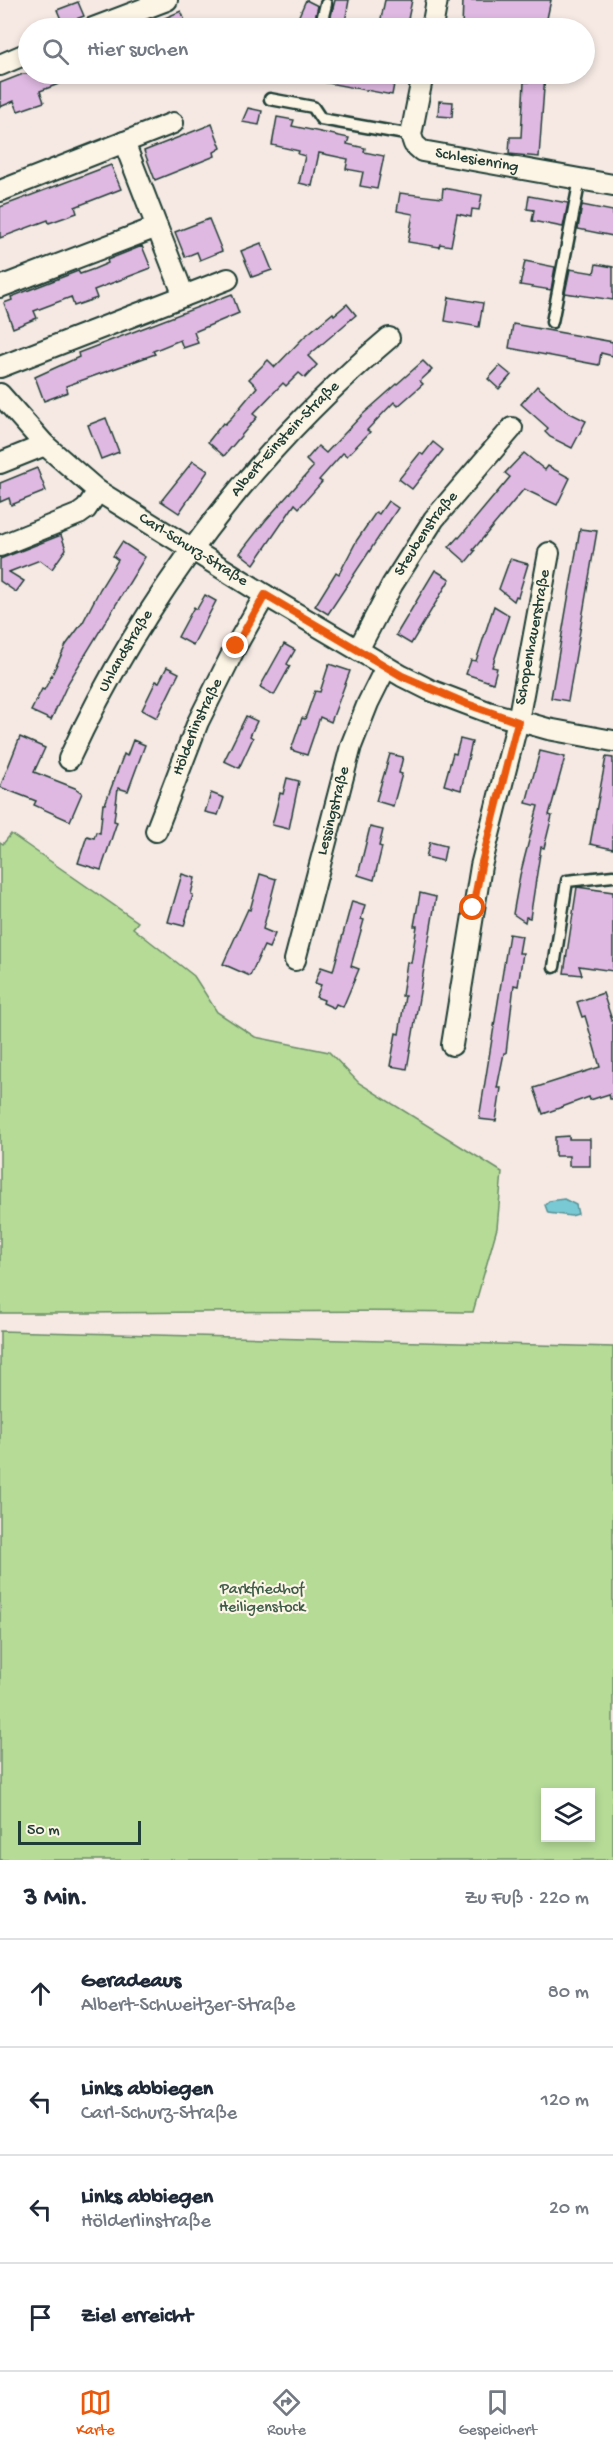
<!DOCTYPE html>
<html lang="de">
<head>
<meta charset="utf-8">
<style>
	body { margin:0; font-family:"Gochi Hand",sans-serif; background:#f6f6f7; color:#1f2937 }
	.controls { position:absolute; right:18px; bottom:18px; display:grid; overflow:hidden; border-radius:0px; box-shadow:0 3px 9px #0003 }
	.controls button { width:54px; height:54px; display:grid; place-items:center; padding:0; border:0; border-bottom:2px solid #e0e1e3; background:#fff; color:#1f2937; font:30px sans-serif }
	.scale { position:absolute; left:18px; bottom:15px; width:123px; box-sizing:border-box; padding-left:6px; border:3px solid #1f3d34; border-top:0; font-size:16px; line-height:21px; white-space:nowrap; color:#1f3d34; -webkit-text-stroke:4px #fcf5e5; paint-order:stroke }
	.stop { position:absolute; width:18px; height:18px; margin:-14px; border:4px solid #ea580c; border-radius:50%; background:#fff }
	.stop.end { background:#ea580c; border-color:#fff; box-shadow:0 2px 6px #0008 }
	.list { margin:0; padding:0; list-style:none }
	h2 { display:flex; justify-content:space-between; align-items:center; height:78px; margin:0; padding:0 24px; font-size:26px }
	h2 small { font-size:20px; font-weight:400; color:#747a83 }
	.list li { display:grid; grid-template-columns:39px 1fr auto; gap:18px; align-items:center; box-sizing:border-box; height:108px; padding:0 24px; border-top:2px solid #e0e1e3 }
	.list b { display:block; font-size:22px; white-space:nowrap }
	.list p { margin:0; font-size:20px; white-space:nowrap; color:#747a83 }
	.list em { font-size:20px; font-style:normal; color:#747a83 }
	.icon { flex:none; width:33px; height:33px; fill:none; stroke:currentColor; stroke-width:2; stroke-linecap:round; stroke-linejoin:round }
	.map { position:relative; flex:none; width:613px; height:1860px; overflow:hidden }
	.search { position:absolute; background:#fff; box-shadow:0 3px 9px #0003; left:18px; right:18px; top:18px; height:66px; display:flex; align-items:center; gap:15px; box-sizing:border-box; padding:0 21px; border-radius:33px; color:#747a83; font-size:22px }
	.sheet { height:510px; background:#fff }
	nav { display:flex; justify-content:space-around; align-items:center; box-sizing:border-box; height:84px; border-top:2px solid #e0e1e3; background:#fff; font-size:16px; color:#747a83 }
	nav a { display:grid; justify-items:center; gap:3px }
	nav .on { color:#ea580c }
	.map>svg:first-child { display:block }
	.green { fill:#b5db97; stroke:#6a8c66; stroke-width:1.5; fill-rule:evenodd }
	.water { fill:#79c9d5; stroke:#559195; stroke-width:1.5 }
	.building { fill:#e0b9e2; stroke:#1f3d34; stroke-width:1.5 }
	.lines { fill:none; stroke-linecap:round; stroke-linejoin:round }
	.service-casing { stroke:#1f3d34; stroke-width:15 }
	.minor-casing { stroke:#1f3d34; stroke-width:24 }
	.service { stroke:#fcf5e5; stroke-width:10 }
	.minor { stroke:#fcf5e5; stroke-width:20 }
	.route { stroke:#ea580c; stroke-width:8 }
	.labels { text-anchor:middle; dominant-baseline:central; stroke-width:4.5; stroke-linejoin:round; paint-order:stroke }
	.street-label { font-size:16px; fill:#1f3d34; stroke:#fcf5e5 }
	.park-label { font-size:16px; fill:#3d5d48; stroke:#fcf5e5 }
</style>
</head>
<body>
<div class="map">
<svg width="613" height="1860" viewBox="0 0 613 1860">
	<rect width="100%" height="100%" fill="#f6e9e4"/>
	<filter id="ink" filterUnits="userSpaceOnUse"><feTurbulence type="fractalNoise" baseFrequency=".0167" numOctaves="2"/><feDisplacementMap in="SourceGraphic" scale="12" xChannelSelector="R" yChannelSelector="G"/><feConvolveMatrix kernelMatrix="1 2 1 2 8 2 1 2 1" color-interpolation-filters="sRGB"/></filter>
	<g filter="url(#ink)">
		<g class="green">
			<path d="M11 834 138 922 133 928 194 976 217 1012 255 1037 329 1052 359 1083 502 1172 497 1228 473 1312C315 1309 158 1314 0 1313V842L3 844Z"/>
			<path d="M0 1331 613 1347V1860H0ZM590 1792V1838H546V1792Z"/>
		</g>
		<polygon class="water" points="564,1199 576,1205 578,1214 571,1216 548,1213 545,1205 549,1201"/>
		<g class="building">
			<polygon points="306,0 318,6 313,27 297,20"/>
			<polygon points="335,0 349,0 344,28 328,28"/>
			<polygon points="385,0 412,0 407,24 404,24 403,28 379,28"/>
			<polygon points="463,0 551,0 545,28 513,28 513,26 479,24 478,28 462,28"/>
			<polygon points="78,2 84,16 63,24 57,10"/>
			<polygon points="181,11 188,28 144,28 144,27"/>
			<polygon points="23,74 83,74 83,75 40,91 44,102 18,111 14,101 0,107 0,83"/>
			<polygon points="313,74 396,74 392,95 312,80"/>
			<polygon points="530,74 545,74 539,157 509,154 510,137 521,137 524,82 529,82"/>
			<polygon points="439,101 453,102 452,117 438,116"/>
			<polygon points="248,108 262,111 259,125 242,122"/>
			<polygon points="277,117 294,120 292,126 349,138 347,144 365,148 364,152 384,156 377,189 360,186 363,172 346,169 348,159 319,153 312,186 299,183 305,156 298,154 299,151 272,145"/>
			<polygon points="212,124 221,148 214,152 215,156 155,180 144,151"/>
			<polygon points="111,165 121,189 75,207 77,213 49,223 48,220 0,238 0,207"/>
			<polygon points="443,188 482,195 479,210 472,209 471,217 457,214 451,246 440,244 439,247 408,242 413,214 397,211 400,193 442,198"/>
			<polygon points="529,196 568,203 563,227 532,221 534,210 527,209"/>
			<polygon points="582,205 613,211 613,236 578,229"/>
			<polygon points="209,219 222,251 200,260 197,252 185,257 175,232"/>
			<polygon points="261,243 272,270 252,277 241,251"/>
			<polygon points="142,246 151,268 94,290 97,298 74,306 71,297 34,311 37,318 13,328 4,303 12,300 11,297 78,271 80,274 94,269 108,263 107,260"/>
			<polygon points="525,261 555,267 551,290 520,285"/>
			<polygon points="596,264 613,267 613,300 565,293 570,269 594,273"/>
			<polygon points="232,294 239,313 194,332 198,343 183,348 180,340 153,351 155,354 66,386 68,392 44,401 35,377 79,357 78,353"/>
			<polygon points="449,297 483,303 479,327 445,321"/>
			<polygon points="347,304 356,315 308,356 317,365 305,378 299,373 286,386 283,383 253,414 257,417 224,456 208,442 223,423 225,424 232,417 257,387 249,379 268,360 275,367 304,337 333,313 334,315"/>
			<polygon points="513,324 613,342 613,356 601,353 599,365 509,348"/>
			<polygon points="423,361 432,370 420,381 423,384 398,406 394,402 367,430 370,432 347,456 343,453 319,480 322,482 299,508 295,504 254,564 240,553 265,521 313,467 306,460 318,446 326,453 362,415"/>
			<polygon points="500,366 511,375 499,389 488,379"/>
			<polygon points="537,386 566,411 586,421 572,448 550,437 545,432 548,428 521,404"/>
			<polygon points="106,418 119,452 101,459 88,425"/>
			<polygon points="433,442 443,450 412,489 399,479 420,453 423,455"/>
			<polygon points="524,453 545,470 548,466 570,478 557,505 524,489 473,550 475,551 466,562 449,547 458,537 459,538 510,477 505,473"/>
			<polygon points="193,461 208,471 179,513 161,501"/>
			<polygon points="37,468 46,491 11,505 9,498 0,502 0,483"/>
			<polygon points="388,501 398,508 328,614 315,606 336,572 339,574 357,540 376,512 379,514"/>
			<polygon points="580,529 597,531 568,701 551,698"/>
			<polygon points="61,535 66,549 52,569 40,560 9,572 24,581 16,592 0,581 0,559"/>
			<polygon points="122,542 145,557 68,683 51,720 31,711 42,689 44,690 49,681 66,645 83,622 100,589 118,560 113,556"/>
			<polygon points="510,559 528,564 518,597 516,596 514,601 499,589"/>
			<polygon points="435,570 450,579 411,644 396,635"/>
			<polygon points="205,595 216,601 193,645 178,637 194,607 197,609"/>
			<polygon points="494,606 509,615 492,667 497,668 493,683 466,674 471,660 476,661"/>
			<polygon points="284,644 295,650 287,664 290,666 274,695 260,687"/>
			<polygon points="329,664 350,671 331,722 320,717 307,755 291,750 302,718 305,719 315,691 320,692"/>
			<polygon points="167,667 179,673 157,718 142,710 156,681 159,682"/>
			<polygon points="246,716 257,721 250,736 253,738 239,768 224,761"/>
			<polygon points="20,737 45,748 34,772 75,788 82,793 70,821 34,805 36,801 0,787"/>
			<polygon points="460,739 472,742 461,790 444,785 453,753 456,754"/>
			<polygon points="133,740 145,745 128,791 118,788 114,821 117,822 101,870 78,863 87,836 94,838 96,832 100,833 103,804 105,804 124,754 127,756"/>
			<polygon points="540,751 565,757 549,815 552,816 544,848 541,847 530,918 526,917 525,922 513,914 520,875 538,806 526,803"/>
			<polygon points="390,754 403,757 399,773 402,774 393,806 376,801"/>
			<polygon points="606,757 613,758 613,849 590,844"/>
			<polygon points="287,778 299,781 289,829 272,825 280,793 283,794"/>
			<polygon points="211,793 224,798 218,815 205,812"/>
			<polygon points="370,827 383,830 379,846 382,847 374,880 358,875"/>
			<polygon points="430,842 446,846 443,861 426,857"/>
			<polygon points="182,874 195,878 191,894 193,895 184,926 168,922"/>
			<polygon points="260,874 276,879 263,929 275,934 269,948 264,946 250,976 223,964 248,909 250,910"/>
			<polygon points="577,887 613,892 613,971 579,966 582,975 564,973"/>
			<polygon points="420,893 436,897 407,1069 390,1066 396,1033 399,1034 405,996 402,996 407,962 411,963 417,926 414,926"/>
			<polygon points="352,901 365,905 361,919 364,920 351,966 359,969 343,1007 336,1004 334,1008 323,1003 324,1000 316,997 321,985 315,983 321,967 333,971"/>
			<polygon points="509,934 522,936 519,953 523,953 518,986 514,985 506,1053 504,1053 497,1088 501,1088 496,1121 479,1119"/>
			<polygon points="603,993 613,1023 613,1099 610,1099 609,1094 590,1100 589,1097 543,1114 534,1088 600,1067 585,1016 582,1017 577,1002"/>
			<polygon points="569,1136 569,1139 590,1139 590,1166 569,1166 569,1156 555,1156 555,1137"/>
		</g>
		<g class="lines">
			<defs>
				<g id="service">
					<polyline points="320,28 326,4"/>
					<polyline points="270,99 313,107 321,119 411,135"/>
					<polyline points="552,322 580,179"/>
					<polyline points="554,967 567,881 613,876"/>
				</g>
				<g id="minor">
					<polyline points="93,28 167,0"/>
					<polyline points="432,28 437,0"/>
					<polyline points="0,65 28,53"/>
					<path id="s1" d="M423 74 411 135 414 144 422 151 613 185"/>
					<polyline points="0,191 173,123"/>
					<polyline points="0,287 157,227 124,142"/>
					<polyline points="184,296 228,279"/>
					<polyline points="0,367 184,296 157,227"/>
					<path id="s2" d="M0 394 45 445 98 491 265 595 402 676 430 690 488 712 548 729 613 741"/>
					<polyline points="0,463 45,445"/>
					<polyline points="0,546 79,514 86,509 98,491"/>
					<path id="s3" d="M358 650 392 585 434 519 512 428"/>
					<path id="s4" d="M69 759C143 598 254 452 389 338"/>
					<path id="s5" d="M156 831 198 722 236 646 265 595"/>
					<path id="s6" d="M295 960 351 746 368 703 386 667"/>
					<path id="s7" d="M452 1045 481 866 518 721 549 553"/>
				</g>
			</defs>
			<use href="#service" class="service-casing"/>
			<use href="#minor" class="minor-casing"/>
			<use href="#service" class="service"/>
			<use href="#minor" class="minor"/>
		</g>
	</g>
	<g class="lines" filter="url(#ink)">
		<polyline class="route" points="236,646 265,595 402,676 467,704 518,722 481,866 473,908"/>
	</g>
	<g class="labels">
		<g class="street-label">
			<text stroke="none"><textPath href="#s1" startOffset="138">Schlesienring</textPath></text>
			<text stroke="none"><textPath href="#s4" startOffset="388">Albert-Einstein-Straße</textPath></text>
			<text stroke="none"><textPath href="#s3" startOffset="135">Steubenstraße</textPath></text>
			<text stroke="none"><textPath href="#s2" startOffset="250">Carl-Schurz-Straße</textPath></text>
			<text stroke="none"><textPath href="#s7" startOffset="416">Schopenhauerstraße</textPath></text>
			<text stroke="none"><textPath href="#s4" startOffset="122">Uhlandstraße</textPath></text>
			<text stroke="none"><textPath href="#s5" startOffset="112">Hölderlinstraße</textPath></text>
			<text stroke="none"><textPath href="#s6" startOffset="154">Lessingstraße</textPath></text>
		</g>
		<g class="park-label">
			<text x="262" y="1590">Parkfriedhof<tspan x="262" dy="18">Heiligenstock</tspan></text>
		</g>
	</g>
</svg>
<div class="controls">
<button><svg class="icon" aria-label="layers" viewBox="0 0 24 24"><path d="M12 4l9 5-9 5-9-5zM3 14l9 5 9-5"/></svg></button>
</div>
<div class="scale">50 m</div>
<div class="stop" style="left:473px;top:908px"></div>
<div class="stop end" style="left:236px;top:646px"></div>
<div class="search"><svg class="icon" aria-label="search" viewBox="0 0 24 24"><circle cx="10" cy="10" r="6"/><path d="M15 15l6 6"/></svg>Hier suchen</div>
</div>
<section class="sheet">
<h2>3 Min.<small>Zu Fuß · 220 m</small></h2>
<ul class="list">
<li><svg class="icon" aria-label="ahead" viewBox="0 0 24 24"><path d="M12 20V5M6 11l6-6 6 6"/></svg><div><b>Geradeaus</b><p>Albert-Schweitzer-Straße</p></div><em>80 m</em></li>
<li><svg class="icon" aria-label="left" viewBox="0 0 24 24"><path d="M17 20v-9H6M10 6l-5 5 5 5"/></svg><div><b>Links abbiegen</b><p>Carl-Schurz-Straße</p></div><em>120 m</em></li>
<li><svg class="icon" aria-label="left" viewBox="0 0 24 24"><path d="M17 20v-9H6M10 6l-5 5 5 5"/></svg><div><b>Links abbiegen</b><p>Hölderlinstraße</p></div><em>20 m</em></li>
<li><svg class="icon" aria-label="arrive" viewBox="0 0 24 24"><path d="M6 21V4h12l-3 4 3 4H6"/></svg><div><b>Ziel erreicht</b></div></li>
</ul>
</section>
<nav>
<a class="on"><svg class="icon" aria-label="map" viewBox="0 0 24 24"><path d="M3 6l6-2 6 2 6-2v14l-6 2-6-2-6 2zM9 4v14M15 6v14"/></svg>Karte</a>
<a><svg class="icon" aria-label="directions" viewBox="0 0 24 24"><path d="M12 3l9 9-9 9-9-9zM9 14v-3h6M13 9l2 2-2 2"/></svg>Route</a>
<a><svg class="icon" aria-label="saved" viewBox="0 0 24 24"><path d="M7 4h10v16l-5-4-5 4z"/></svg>Gespeichert</a>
</nav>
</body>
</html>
